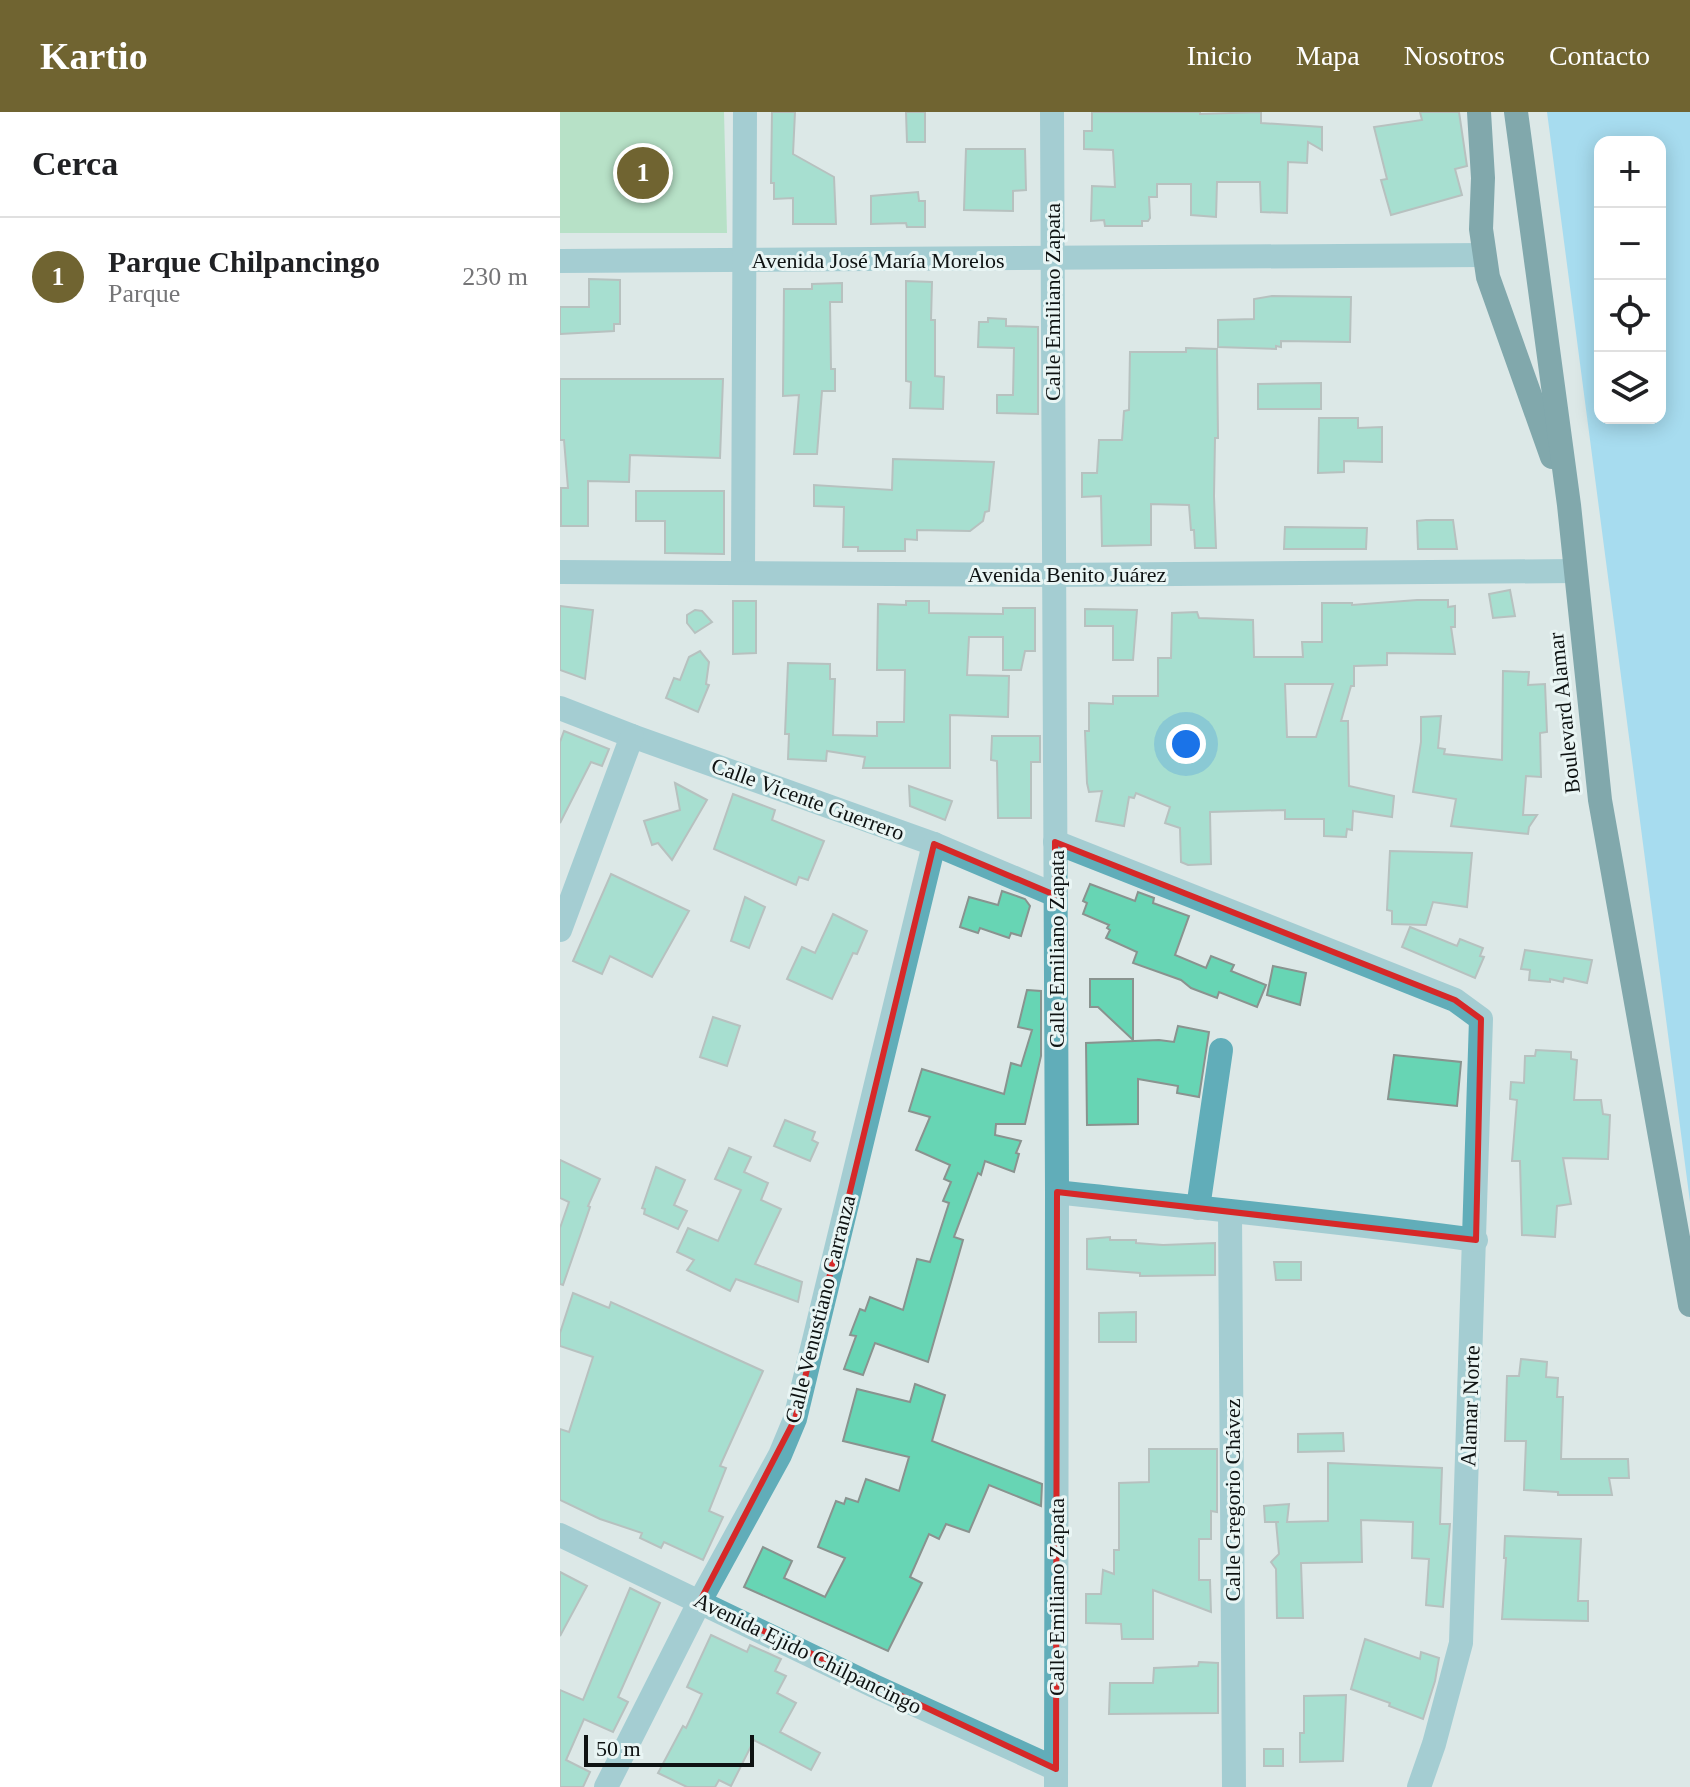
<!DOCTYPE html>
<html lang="es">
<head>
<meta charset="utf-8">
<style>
	body { margin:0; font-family:Georgia,serif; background:#f2f2f2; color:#202124 }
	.controls { position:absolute; right:24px; top:24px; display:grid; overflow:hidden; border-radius:16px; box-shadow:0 4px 20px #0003 }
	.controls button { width:72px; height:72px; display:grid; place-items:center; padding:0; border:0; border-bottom:2px solid #e0e0e0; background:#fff; color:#202124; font:40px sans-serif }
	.scale { position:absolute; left:24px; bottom:20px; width:170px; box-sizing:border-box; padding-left:8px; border:4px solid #0e1212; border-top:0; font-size:22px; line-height:28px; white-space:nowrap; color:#0e1212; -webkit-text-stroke:6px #e9f5f4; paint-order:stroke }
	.you { position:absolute; left:626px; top:632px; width:28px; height:28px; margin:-20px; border:6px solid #fff; border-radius:50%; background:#1a73e8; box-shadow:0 0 0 12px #1a73e833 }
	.badge { display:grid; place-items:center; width:52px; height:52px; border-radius:50%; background:#706431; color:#fff; font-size:26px; font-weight:700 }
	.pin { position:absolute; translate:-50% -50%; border:4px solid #fff; box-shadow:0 2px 8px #0006 }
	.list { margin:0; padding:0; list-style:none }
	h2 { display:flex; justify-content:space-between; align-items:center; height:104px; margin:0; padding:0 32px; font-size:34px }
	h2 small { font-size:26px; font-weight:400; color:#757577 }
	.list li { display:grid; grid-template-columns:52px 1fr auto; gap:24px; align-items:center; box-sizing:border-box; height:120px; padding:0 32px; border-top:2px solid #e0e0e0 }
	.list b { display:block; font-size:30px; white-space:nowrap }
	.list p { margin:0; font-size:26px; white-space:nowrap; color:#757577 }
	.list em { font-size:26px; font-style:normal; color:#757577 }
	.icon { flex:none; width:44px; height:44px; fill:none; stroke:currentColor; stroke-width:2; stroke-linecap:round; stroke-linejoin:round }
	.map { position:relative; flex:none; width:1130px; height:1675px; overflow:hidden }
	header { display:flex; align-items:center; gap:48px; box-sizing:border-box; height:112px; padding:0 40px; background:#706431; color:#fff }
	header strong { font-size:38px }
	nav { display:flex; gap:44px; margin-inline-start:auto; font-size:28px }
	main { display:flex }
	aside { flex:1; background:#fff }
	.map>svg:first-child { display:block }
	.green { fill:#8adaa1 }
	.water { fill:#67cef8; fill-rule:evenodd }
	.building { fill:#67d5b4; stroke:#89938f; stroke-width:2; fill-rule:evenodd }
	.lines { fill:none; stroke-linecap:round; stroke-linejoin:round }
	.minor { stroke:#61adb9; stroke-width:24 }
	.highway { stroke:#125b65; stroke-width:24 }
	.marked { fill:none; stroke:#d62828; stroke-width:6; stroke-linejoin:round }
	.labels { text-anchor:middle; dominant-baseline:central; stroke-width:6; stroke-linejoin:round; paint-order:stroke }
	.street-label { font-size:22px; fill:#0e1212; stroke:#e9f5f4 }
</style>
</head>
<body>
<header>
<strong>Kartio</strong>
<nav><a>Inicio</a><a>Mapa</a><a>Nosotros</a><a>Contacto</a></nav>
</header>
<main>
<aside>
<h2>Cerca<small></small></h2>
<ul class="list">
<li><span class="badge">1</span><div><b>Parque Chilpancingo</b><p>Parque</p></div><em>230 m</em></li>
</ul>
</aside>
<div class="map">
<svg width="1130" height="1675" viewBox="0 0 1130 1675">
	<rect width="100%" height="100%" fill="#dce8e7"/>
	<polygon class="green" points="0,0 164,0 167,121 0,121"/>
	<path class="water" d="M987 0H1130V1090ZM1040 30H1100V306H1040Z"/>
	<g class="building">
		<polygon points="212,0 235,0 233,42 274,65 276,112 233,112 233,86 214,87 214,71 211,71"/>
		<polygon points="346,0 365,0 365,30 347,30"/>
		<polygon points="532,0 640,0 640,2 701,0 701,11 762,15 762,38 748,30 747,51 728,50 727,101 701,100 700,70 657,70 656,105 631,103 631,72 597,72 597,85 589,85 590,106 588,109 582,109 582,114 545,114 544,108 531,109 532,74 555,75 553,38 524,37 524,19 532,19"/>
		<polygon points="860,0 899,0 907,54 895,57 902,83 831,103 821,68 827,67 814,15 862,8"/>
		<polygon points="406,37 465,37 466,78 453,79 453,99 404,98"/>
		<polygon points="358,80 359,89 365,89 365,115 347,115 346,111 311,112 311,84"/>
		<polygon points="29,167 60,168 60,212 54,212 54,219 0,222 0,195 29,195"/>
		<polygon points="346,169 372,170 371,208 375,208 375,264 384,265 383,297 350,296 351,270 346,269"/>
		<polygon points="282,171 282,190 270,190 271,257 275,257 275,279 262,279 257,342 234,342 239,283 223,284 224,177 252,177 252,172"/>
		<polygon points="712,184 791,185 790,230 721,229 721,235 716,234 716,237 658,235 658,208 694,207 694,187"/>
		<polygon points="428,206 446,207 446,214 478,215 478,302 437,301 437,283 453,283 454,236 418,235 419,210 428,210"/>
		<polygon points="626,236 657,237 658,326 655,326 654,384 656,436 635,436 634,418 631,418 629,393 591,392 591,433 542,434 541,384 522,385 522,361 537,361 539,328 562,328 564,299 569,298 570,240 626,240"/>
		<polygon points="0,267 163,267 160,346 70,343 69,370 28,369 28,414 1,414 1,376 8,376 4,328 0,328"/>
		<polygon points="761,271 761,297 698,297 698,272"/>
		<polygon points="759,306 798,306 798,316 822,315 822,350 784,349 784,360 758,361"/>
		<polygon points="333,347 434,350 429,399 425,400 423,409 410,419 357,418 357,428 345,427 345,439 298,439 298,435 283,435 284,395 254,394 254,373 332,378"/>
		<polygon points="76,379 164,379 164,442 105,441 105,409 76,409"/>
		<polygon points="866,408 893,408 897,437 858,437 857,409"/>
		<polygon points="725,415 807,416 806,437 724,437"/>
		<polygon points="950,478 955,504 933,506 929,482"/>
		<path d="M857 488H888V495L895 494V515H891L895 542 827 541V553L794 554V574H791L781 609H788L789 674 834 684 832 705 793 699 792 718 787 717 786 725 764 724V707H725V698L650 700 651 752 628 753 621 750 620 716 605 711 610 695 576 681 574 686 569 685 564 714 536 709 542 679 529 680 527 671 525 619H529V591L553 592V584H598V546H611L612 501 637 500 639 506 693 508 694 545H743L742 530H762V491H792V493ZM725 572H773L756 625H727Z"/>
		<polygon points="173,489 196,489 196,541 173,542"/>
		<polygon points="346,489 369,489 369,501 443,502 443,496 475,496 475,539 465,539 461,558 443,558 443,525 409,525 407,563 449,564 448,605 390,603 390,656 303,656 305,645 267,639 266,649 228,647 229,622 225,622 228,551 270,552 270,567 275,567 273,623 317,624 317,610 344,610 345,558 317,558 318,492 346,493"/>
		<polygon points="0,494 33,498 25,567 0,558"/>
		<polygon points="525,497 577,498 573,548 553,548 553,514 525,514"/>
		<polygon points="135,498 142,499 152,510 135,521 127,511 127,503"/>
		<polygon points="140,539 149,550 146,572 149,573 138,600 106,586 114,566 120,568 129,545"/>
		<polygon points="943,559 969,560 968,573 985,572 987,620 980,621 981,665 966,664 963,703 977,703 969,715 968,722 891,714 896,687 853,680 861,630 861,605 881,604 878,636 885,637 884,642 942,648"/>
		<polygon points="4,619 49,637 42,654 31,650 0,711 0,630"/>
		<polygon points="432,624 480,624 480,650 471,650 471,706 438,706 437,649 431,648"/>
		<polygon points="115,671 147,688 112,748 98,731 92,733 84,709 120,698"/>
		<polygon points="349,674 392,689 385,708 350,694"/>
		<polygon points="173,682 215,698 212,708 264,729 248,768 239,765 236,773 154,737"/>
		<polygon points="830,739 912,741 907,795 873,790 866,813 832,812 832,799 827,798"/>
		<polygon points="51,762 129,799 92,865 50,844 42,862 13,849"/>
		<polygon points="530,772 575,789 578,780 594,786 593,791 629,804 615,843 646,856 651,844 674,853 671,859 706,873 697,895 659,880 657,886 631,876 621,868 573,851 577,840 546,826 550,818 547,816 549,813 523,802 527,791 523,789"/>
		<polygon points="442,779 465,787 470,794 461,824 451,821 449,826 420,816 418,821 400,815 409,785 438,793"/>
		<polygon points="185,785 205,795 189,836 171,829"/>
		<polygon points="273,802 307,819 297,842 293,841 272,887 227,867 242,835 255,841"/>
		<polygon points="850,815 897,834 900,827 923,836 920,844 924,845 915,866 842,835"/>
		<polygon points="965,838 1032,848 1027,871 1004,866 1003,870 990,867 990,870 969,868 970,858 961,857"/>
		<polygon points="713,854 746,861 740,893 707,883"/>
		<polygon points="530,867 573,867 573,928 538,895 530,895"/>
		<polygon points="467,878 481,879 481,944 465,1012 436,1012 435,1023 461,1029 456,1041 459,1042 454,1060 425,1049 421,1063 418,1061 394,1125 403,1128 368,1250 315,1231 303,1263 284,1257 296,1224 290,1223 300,1197 305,1199 310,1185 343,1198 357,1147 370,1150 389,1091 383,1089 391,1070 384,1067 390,1053 356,1038 370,1005 349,999 362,957 444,982 451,951 461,954 472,918 458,915"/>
		<polygon points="153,905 180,914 167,954 140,945"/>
		<polygon points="618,914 649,920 639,985 617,981 618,974 578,967 578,1012 527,1013 526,931 599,928 614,930"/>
		<polygon points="976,938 1011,940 1011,947 1017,948 1014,988 1041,988 1043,1002 1050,1003 1048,1047 1003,1046 1011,1092 997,1094 995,1125 962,1123 960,1049 952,1049 957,988 950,987 951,970 964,971 965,944 975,944"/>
		<polygon points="834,943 901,950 897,994 828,987"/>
		<polygon points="225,1008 255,1020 252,1028 258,1031 250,1049 214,1034"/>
		<polygon points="169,1036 191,1045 184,1060 208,1071 201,1088 221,1097 195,1152 242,1170 238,1190 176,1167 170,1179 127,1158 134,1148 117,1140 128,1116 158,1129 181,1078 155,1067"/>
		<polygon points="0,1048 40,1067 28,1094 30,1095 3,1173 0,1172 0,1116 9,1090 0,1086"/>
		<polygon points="96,1055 125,1068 114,1093 127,1099 118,1117 84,1102 85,1097 82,1096"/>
		<polygon points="550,1125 550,1128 576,1128 576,1131 603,1133 655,1131 655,1163 580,1164 580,1161 527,1157 527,1127"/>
		<polygon points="714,1150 741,1150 741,1168 716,1168"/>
		<polygon points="13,1181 49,1196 51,1190 203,1259 160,1354 166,1356 149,1399 163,1405 143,1448 104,1430 101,1436 80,1426 82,1421 40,1407 0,1388 0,1317 9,1320 33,1245 0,1234 0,1221"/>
		<polygon points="576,1200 576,1230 539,1230 539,1201"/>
		<polygon points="961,1247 987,1250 986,1265 998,1266 997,1285 1003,1285 1001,1347 1068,1347 1069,1366 1049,1366 1052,1383 998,1383 998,1380 964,1378 966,1329 945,1329 947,1264 959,1264"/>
		<polygon points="355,1272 385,1283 372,1329 482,1372 481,1394 429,1373 409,1420 386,1412 379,1427 369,1422 350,1465 362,1471 328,1539 184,1475 203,1435 232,1449 224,1466 265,1485 285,1446 258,1435 276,1389 284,1392 286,1386 298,1390 306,1367 339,1379 349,1345 283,1329 297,1277 350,1290"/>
		<polygon points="783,1321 784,1339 738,1340 738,1322"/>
		<polygon points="589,1337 657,1337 657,1400 651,1399 651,1427 639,1427 639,1468 650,1468 651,1500 593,1478 593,1527 562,1527 561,1512 526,1511 526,1482 541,1482 543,1458 554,1462 554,1438 559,1438 559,1371 589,1370"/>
		<polygon points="768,1351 882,1356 880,1412 890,1412 883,1495 866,1493 869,1447 852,1446 853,1410 801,1408 802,1450 741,1451 743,1506 717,1506 716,1457 711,1450 719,1442 716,1410 719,1410 705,1410 704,1394 729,1392 727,1410 768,1409"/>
		<polygon points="945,1424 1021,1427 1018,1489 1028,1489 1028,1509 942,1507 946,1446 944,1446"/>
		<polygon points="0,1460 27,1474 0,1524"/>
		<polygon points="70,1476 100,1491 58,1585 68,1590 53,1620 24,1607 6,1648 30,1660 23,1675 0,1675 0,1578 23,1588"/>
		<polygon points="151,1523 187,1540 190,1533 221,1547 215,1559 226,1564 217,1581 236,1591 220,1620 260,1641 251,1658 194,1628 171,1674 159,1668 155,1675 127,1675 98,1661 123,1614 126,1616 142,1582 127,1575"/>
		<polygon points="805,1527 860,1547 861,1540 879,1546 875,1569 863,1607 829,1594 830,1591 791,1577"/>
		<polygon points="639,1550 658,1551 658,1601 549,1602 550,1571 593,1571 594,1556 638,1554"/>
		<polygon points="786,1583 783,1649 740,1650 740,1621 744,1621 744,1584"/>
		<rect x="704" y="1637" width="19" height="17"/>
	</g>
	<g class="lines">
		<g class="minor">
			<polyline points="492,0 497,1080 496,1675"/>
			<polyline points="0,149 923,143"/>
			<polyline points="183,459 185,0"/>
			<polyline points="0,460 492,463 1015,459"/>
			<polyline points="0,596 72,624 374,732 495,783"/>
			<polyline points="495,730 895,888 921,907 901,1531 874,1632 859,1675"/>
			<polyline points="0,818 72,624"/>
			<path d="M497 1080C637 1096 777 1109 916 1128"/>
			<polyline points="638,1096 661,938"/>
			<polyline points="670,1101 674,1675"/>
			<polyline points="0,1423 314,1574 496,1657"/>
			<polyline points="46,1675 140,1489 220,1343 235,1307 374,732"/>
		</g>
		<g class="highway">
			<polyline points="919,0 923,66 921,117 928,165 992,345"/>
			<polyline points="956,0 1009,393 1040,688 1130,1193"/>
		</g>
	</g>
	<path d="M0 0H1130V1675H0ZM495 730 895 888 921 907 916 1128 497 1080 496 1657 140 1489 235 1307 374 732 495 783Z" fill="#dce8e7" fill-opacity=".55" fill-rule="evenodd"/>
	<path class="marked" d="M495 730 895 888 921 907 916 1128 497 1080 496 1657 140 1489 235 1307 374 732 495 783Z"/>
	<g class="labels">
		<g class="street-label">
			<text x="318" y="148">Avenida José María Morelos</text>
			<text transform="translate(492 190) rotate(-90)">Calle Emiliano Zapata</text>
			<text x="507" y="462">Avenida Benito Juárez</text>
			<text transform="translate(1004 601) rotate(-96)">Boulevard Alamar</text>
			<text transform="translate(248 687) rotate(20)">Calle Vicente Guerrero</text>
			<text transform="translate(496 837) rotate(-90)">Calle Emiliano Zapata</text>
			<text transform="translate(260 1197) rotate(-76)">Calle Venustiano Carranza</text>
			<text transform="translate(910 1294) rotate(-88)">Alamar Norte</text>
			<text transform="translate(672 1388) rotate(-90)">Calle Gregorio Chávez</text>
			<text transform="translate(496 1485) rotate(-90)">Calle Emiliano Zapata</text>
			<text transform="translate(248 1541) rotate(26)">Avenida Ejido Chilpancingo</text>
		</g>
	</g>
</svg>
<div class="controls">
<button>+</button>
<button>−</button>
<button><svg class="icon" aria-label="locate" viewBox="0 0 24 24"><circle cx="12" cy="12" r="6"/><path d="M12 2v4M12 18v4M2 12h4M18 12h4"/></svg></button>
<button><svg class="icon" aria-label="layers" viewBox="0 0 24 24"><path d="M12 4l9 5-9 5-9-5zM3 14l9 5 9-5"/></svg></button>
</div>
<div class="scale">50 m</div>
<div class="you"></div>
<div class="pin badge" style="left:83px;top:61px">1</div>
</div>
</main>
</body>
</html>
